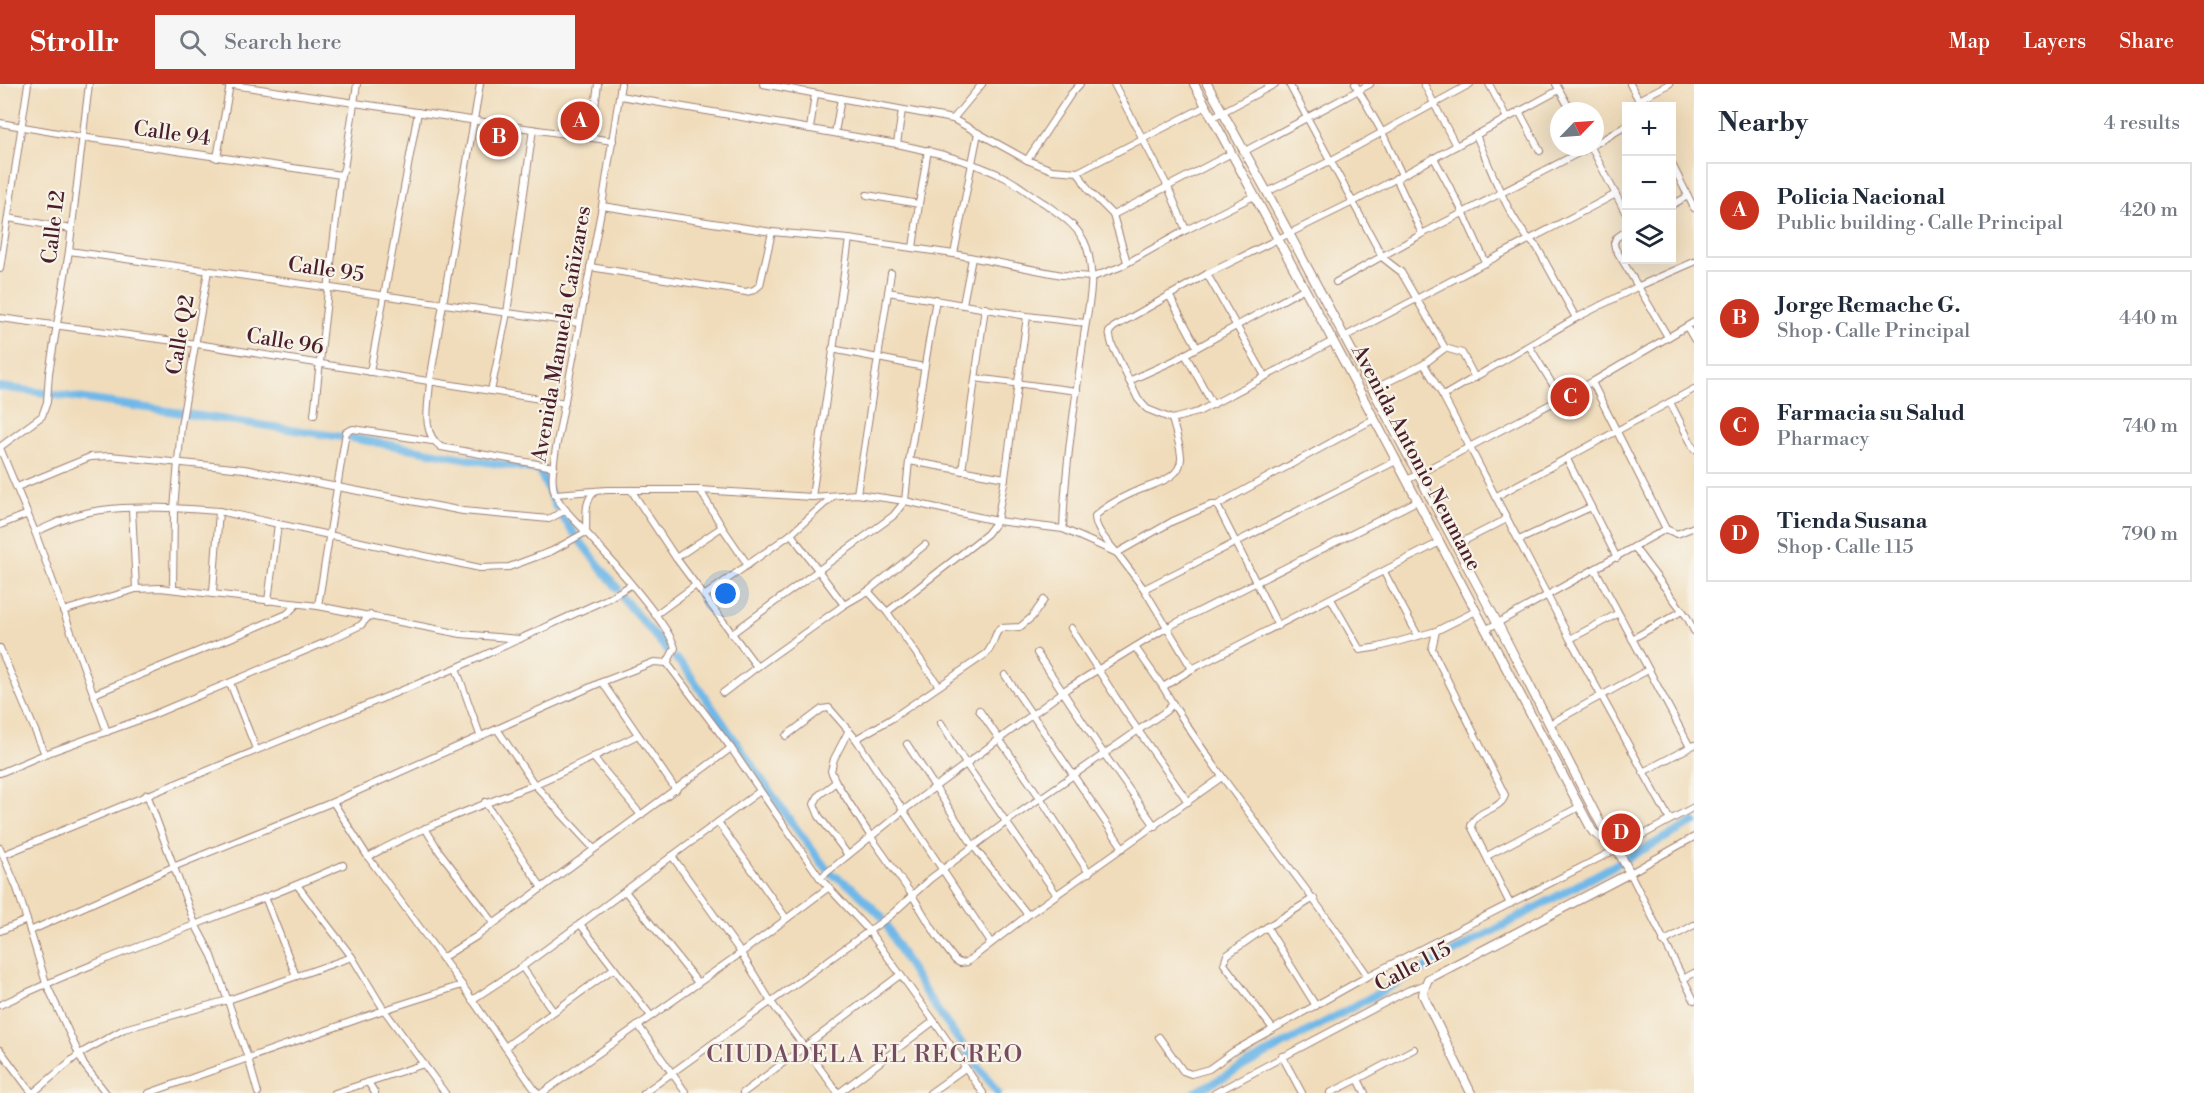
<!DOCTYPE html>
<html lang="en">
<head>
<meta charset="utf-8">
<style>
	body { margin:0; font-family:"Libre Bodoni",serif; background:#f6f6f7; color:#1f2937 }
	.controls { position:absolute; right:18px; top:18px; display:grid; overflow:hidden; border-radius:0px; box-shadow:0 6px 24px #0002 }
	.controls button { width:54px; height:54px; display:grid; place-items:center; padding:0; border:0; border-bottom:2px solid #e0e1e3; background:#fff; color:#1f2937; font:30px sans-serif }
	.compass { position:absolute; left:1550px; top:18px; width:54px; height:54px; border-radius:50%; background:#fff; box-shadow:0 6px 24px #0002; rotate:65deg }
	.you { position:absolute; left:726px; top:510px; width:21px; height:21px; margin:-15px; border:4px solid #fff; border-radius:50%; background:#1a73e8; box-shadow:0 0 0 9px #1a73e833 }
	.badge { display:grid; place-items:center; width:39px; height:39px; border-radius:50%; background:#c8321e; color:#fff; font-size:20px; font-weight:700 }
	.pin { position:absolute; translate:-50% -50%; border:3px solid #fff; box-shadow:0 2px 6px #0006 }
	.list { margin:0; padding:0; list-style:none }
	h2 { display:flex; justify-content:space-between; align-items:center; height:78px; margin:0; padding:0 24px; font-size:26px }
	h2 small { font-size:20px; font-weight:400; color:#747a83 }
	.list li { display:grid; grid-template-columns:39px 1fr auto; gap:18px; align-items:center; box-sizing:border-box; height:96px; margin:0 12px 12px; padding:0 12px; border:2px solid #e0e1e3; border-radius:0px }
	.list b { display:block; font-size:22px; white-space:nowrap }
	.list p { margin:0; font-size:20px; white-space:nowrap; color:#747a83 }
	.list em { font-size:20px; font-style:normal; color:#747a83 }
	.icon { flex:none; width:33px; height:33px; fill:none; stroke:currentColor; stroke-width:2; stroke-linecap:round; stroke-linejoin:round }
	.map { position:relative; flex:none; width:1694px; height:1009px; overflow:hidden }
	header { display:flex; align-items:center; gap:36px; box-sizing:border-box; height:84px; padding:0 30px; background:#c8321e; color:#fff }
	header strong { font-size:28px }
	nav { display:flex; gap:33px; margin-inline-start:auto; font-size:21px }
	.search { width:420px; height:54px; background:#f6f6f7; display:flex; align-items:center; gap:15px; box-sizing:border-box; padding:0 21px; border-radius:0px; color:#747a83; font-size:22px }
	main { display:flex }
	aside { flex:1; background:#fff }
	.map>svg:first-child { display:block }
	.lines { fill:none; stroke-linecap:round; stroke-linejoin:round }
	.canal { stroke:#70b8e8; stroke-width:8 }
	.minor-casing { stroke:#9d7e72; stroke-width:8 }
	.tertiary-casing { stroke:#9d7e72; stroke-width:10 }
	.minor { stroke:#fff; stroke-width:6 }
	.tertiary { stroke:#fff; stroke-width:8 }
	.labels { text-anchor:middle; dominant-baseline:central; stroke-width:4.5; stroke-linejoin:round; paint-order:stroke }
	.street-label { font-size:21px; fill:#4a1f2b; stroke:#f7f3e8 }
	.quarter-label { font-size:24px; letter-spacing:1.5px; fill:#764c5f; stroke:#f7f3e8 }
</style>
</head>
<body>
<header>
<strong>Strollr</strong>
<div class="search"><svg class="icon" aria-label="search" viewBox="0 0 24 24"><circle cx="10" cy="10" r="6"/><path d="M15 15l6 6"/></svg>Search here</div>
<nav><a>Map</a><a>Layers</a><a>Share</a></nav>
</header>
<main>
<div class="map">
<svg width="1694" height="1009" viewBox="0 0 1694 1009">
	<rect width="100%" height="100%" fill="#f7f3e8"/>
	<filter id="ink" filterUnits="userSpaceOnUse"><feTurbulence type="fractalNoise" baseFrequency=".0167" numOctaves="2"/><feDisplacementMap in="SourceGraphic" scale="12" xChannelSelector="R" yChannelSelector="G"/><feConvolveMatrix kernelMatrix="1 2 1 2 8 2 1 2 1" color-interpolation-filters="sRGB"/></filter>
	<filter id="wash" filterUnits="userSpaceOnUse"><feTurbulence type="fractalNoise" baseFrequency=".008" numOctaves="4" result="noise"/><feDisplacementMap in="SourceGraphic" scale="24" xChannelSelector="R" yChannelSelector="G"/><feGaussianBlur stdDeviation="1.35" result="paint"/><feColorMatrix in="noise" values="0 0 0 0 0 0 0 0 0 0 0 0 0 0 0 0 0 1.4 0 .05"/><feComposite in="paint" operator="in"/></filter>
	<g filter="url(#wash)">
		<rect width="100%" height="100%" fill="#f0dcba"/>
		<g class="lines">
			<g class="canal">
				<polyline points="0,303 45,309"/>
				<polyline points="50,310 182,329"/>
				<polyline points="186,330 342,353"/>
				<polyline points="351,354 486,378 539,386 556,423"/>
				<polyline points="563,434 574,449"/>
				<polyline points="580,457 617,504"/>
				<polyline points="622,513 666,565"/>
				<polyline points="676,575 686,585 784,728 825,783"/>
				<polyline points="829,788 852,803 882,833"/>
				<path d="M886 840C915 901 958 955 998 1009"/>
				<polyline points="1194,1009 1694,738"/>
			</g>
		</g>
	</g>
	<g filter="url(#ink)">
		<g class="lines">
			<defs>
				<g id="minor">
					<polyline points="226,0 613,57"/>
					<path d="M480 0 430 297C429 321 420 348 441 363L554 383"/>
					<path d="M621 0 602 122 556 364C554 378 550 397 555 410 561 424 575 436 584 446 604 468 669 540 675 564L667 579"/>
					<polyline points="763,0 953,35 1027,76 1071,10 1080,0"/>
					<polyline points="1114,0 1168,103 1186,146"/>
					<polyline points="1289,0 1383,174 1401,188 1445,264 1462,269 1475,294"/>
					<polyline points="1355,0 1382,48 1402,91"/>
					<polyline points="1424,0 1456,62"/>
					<polyline points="1489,0 1507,34"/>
					<polyline points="1556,0 1571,27"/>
					<polyline points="1630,0 1642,22"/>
					<path d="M620 12 897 60C934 68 972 77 1006 94 1019 101 1031 111 1044 119 1061 131 1080 143 1087 164 1097 198 1087 225 1083 259 1075 320 1065 382 1063 445"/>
					<polyline points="1638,16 1669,0"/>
					<polyline points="1519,27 1540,67"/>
					<polyline points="1211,34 1275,0"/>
					<polyline points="953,35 982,0"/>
					<polyline points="0,39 81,53 341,91"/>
					<polyline points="810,45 815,10"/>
					<polyline points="835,49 841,14"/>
					<path d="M1476 51C1490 83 1511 142 1537 163L1576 234"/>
					<polyline points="591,53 598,0"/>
					<polyline points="897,60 902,26"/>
					<polyline points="1595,60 1626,42"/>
					<polyline points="1591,63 1626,130"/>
					<polyline points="1245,67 1370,0"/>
					<polyline points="217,74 230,0"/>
					<polyline points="1434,74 1463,128 1486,179"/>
					<polyline points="1027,76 1052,86 1078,88 1206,22"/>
					<polyline points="1672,80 1694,124"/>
					<polyline points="1078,88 1089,107 1113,131 1127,178"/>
					<polyline points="1396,94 1422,150"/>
					<polyline points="1267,108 1330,77 1470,0"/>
					<polyline points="867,111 919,120 913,164"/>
					<polyline points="919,120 928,66"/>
					<polyline points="1672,121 1688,112"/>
					<polyline points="602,122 772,148 849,155 954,170 1062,191 1093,193 1120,183 1186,146 1254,112"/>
					<polyline points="1113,131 1230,70"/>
					<polyline points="8,134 71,145"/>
					<polyline points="1626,147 1616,154 1614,159 1615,164 1668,253"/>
					<polyline points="69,167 579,239"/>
					<polyline points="954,170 978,49"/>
					<polyline points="590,183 746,208 754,206 760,201 772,148"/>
					<polyline points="0,185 28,0"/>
					<polyline points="1207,190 1265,292"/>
					<polyline points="1336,198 1422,150 1590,63"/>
					<polyline points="888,208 1027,232 1085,239"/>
					<polyline points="1169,211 1197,263"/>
					<polyline points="963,220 972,174"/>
					<polyline points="0,234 197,260 565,319"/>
					<polyline points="1687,243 1694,255"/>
					<polyline points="1344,253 1616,110"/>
					<polyline points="1333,257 1198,328 1172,335 1147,325 1138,315 1112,261 1109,248 1114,243 1207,190 1353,118 1559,6"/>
					<polyline points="1529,262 1561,314"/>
					<polyline points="832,265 924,283"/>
					<polyline points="1185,270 1213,321"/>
					<polyline points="1424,280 1443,312 1570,555 1670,736"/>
					<polyline points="370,288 418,28"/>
					<polyline points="975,294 1077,307"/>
					<polyline points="1129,297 1173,277 1303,205"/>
					<polyline points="1592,298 1666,445 1677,450 1694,443"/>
					<polyline points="1372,306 1424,280 1445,264"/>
					<polyline points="491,307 507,229 533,45"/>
					<polyline points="1443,312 1576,234 1639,202 1694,178"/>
					<polyline points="1670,318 1694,365"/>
					<polyline points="314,331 341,91 344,85 357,0"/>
					<path d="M1172 335C1175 346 1180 360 1181 372 1183 397 1148 401 1132 409 1119 415 1105 423 1095 432 1095 446 1108 458 1117 469L1173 437 1211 421H1217L1374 335"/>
					<polyline points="0,363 42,332 47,318 49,289 69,167 89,0"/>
					<polyline points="0,364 35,448 107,648"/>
					<polyline points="1567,375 1617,474"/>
					<polyline points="909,377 1005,394"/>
					<polyline points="962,387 985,224"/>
					<polyline points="1407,396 1592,298 1694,238"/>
					<polyline points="17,403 90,373 110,372 244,385 463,427 549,435 566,426"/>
					<polyline points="631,406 676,474 757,583 844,521 868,507 925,461"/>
					<polyline points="700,406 722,443"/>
					<polyline points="857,410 891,189"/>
					<polyline points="812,413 849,155"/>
					<polyline points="1495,413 1694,305"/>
					<polyline points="1217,421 1278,542"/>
					<polyline points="132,425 136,505"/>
					<polyline points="0,441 28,430"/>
					<path d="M35 448C48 443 61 436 74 432 114 419 177 424 219 427L480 484 509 483 552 467 586 448C587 434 583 416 596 407"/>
					<polyline points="791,450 844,521"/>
					<polyline points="1519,456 1591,423"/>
					<polyline points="1456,461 1507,435"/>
					<polyline points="1634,463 1687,533 1694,547"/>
					<polyline points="676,474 722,443 748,481"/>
					<polyline points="1595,485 1690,663"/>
					<polyline points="1384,488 1418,552"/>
					<polyline points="173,505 174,425 181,342 208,187"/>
					<polyline points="1144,505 1396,377"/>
					<polyline points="868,507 887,528 939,602"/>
					<polyline points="213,508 219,427"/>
					<polyline points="704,512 791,450 832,413"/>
					<polyline points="1331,515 1360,566 1379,563 1436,547"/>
					<polyline points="268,517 278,440"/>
					<polyline points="318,522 346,348 353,345 432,357"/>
					<polyline points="63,527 136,505 160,504 318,522 461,550 520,555"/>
					<path d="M1476 527 1436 547 1432 565 1505 711C1501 727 1476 725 1471 742L1510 820"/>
					<polyline points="887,528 987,450 997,437 1005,394 1027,232"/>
					<polyline points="655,531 696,501"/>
					<polyline points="1071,544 1124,626 1188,718"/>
					<polyline points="1485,546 1666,445"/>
					<polyline points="731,550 893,432 905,417 909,377 936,215"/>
					<polyline points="1570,555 1617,530"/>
					<polyline points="1632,555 1682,527"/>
					<polyline points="1135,563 1163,603"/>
					<polyline points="0,564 45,670"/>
					<polyline points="1037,569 1104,670 1155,742"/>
					<polyline points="456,584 480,651"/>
					<polyline points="1192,585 1440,458"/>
					<polyline points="1005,591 1123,764"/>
					<polyline points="602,598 676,706"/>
					<polyline points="230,599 256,665"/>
					<polyline points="723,609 757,583"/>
					<polyline points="94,610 250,546 287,530 296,521"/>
					<path d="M1173 620C1233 715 1306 800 1368 892"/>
					<polyline points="979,626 1041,715 1089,789"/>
					<polyline points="941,639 966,680 1057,811"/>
					<polyline points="1550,640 1648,586"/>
					<polyline points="497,645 534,700 594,765"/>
					<polyline points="849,646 834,675 831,687 836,698 871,753 912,811 937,852 955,876 960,879 967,878 1028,831 1222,693"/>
					<polyline points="786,652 822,625 829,624 856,655 991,859"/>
					<path d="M856 655 891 635 986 570C994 562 993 552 1000 544L1020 543 1032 533 1044 516"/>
					<polyline points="907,660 974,763 1028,831"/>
					<polyline points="593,673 641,731"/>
					<polyline points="1643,688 1694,661"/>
					<polyline points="0,689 45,670 150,632 326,558 361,541 370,531"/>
					<polyline points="836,698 819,711 814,720 819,732 848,771"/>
					<polyline points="147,710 195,840 212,872 248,974 258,1009"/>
					<polyline points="333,718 368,773 462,901 537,1009"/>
					<polyline points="485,718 542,804"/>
					<polyline points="718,738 786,834"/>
					<polyline points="425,744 439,767 494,839"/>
					<polyline points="1694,753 1630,789 1694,916"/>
					<polyline points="0,764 17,804 46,899 84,981 106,1009"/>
					<polyline points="3,771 456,584 607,515 631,501"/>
					<polyline points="672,772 741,869 771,918 838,1009"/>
					<polyline points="1487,772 1579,723"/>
					<path d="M368 773C421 743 477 723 533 701 569 686 603 668 638 651"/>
					<polyline points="820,794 904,726 1068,604 1166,544 1417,417"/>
					<polyline points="297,801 352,873 384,926 445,1009"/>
					<polyline points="625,807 698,899"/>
					<polyline points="265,813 296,892"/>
					<polyline points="580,840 651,932"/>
					<polyline points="1267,843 1316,922"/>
					<polyline points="0,847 27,836"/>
					<polyline points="30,847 173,783 333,718 602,598 654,578 667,579 731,664 820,794 869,847 891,831 930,795 1006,738 1166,627 1173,620 1163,603 1192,585 1144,505 1117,469 1063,445 997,437 905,417 857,410 812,413 700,406 607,406 555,410"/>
					<polyline points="1663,858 1694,841"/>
					<polyline points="442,874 477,852 731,664"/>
					<polyline points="522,883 553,927"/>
					<polyline points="1683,895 1694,889"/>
					<polyline points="472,916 522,883 760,707"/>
					<path d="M0 921C112 868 230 831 343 781"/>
					<polyline points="638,941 686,1009"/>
					<polyline points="1273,945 1224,880 1227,871 1267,843 1314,814"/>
					<polyline points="1159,953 1183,987 1191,990 1209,985 1234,967 1368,892 1617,765 1694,723"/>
					<polyline points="505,963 613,885"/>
					<polyline points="0,966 32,1009"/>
					<polyline points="1282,972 1302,1009"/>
					<polyline points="1358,995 1414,965"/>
					<polyline points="368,998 375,1009"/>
					<polyline points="33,1009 79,970 124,945 228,916 352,873"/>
					<polyline points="149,1009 384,926 462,901"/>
					<polyline points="335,1009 424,980"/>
					<polyline points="542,1009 741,869 829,803"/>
					<polyline points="644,1009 869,847 934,937 983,1009"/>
					<polyline points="743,1009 900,891"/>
					<polyline points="839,1009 934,937"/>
					<polyline points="930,1009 965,984"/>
					<polyline points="1215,1009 1409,906 1426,900"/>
					<polyline points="1330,1009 1358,995 1365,1009"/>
				</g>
				<g id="tertiary">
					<polyline points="1194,0 1333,257 1593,748 1617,765 1630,789 1428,895 1424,905 1423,911 1471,1009"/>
					<polyline points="1207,0 1267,108 1497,538 1611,760"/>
				</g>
			</defs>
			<use href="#minor" class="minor-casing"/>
			<use href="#tertiary" class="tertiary-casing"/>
			<use href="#minor" class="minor"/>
			<use href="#tertiary" class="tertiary"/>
		</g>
	</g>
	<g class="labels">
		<g class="street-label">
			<text transform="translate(172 50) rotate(8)">Calle 94</text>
			<text transform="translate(54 143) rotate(-83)">Calle 12</text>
			<text transform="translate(326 186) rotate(8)">Calle 95</text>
			<text transform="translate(562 250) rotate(-80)">Avenida Manuela Cañizares</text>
			<text transform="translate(181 251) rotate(-80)">Calle Q2</text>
			<text transform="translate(285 258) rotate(9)">Calle 96</text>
			<text transform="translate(1416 374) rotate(62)">Avenida Antonio Neumane</text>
			<text transform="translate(1413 883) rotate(-28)">Calle 115</text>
		</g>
		<g class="quarter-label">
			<text x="865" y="971">CIUDADELA EL RECREO</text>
		</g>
	</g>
</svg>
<div class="controls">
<button>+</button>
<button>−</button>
<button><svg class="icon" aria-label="layers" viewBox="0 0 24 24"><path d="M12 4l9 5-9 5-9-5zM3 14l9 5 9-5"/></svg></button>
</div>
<svg class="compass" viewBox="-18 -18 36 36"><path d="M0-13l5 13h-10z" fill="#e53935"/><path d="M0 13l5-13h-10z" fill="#747a83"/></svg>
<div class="you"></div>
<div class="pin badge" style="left:580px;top:37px">A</div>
<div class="pin badge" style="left:499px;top:53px">B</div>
<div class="pin badge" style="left:1570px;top:313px">C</div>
<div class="pin badge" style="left:1621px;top:749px">D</div>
</div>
<aside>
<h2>Nearby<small>4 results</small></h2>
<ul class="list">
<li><span class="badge">A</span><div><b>Policia Nacional</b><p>Public building · Calle Principal</p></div><em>420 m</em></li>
<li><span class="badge">B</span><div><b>Jorge Remache G.</b><p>Shop · Calle Principal</p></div><em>440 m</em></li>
<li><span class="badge">C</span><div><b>Farmacia su Salud</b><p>Pharmacy</p></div><em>740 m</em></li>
<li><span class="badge">D</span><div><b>Tienda Susana</b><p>Shop · Calle 115</p></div><em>790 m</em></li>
</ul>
</aside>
</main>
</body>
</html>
